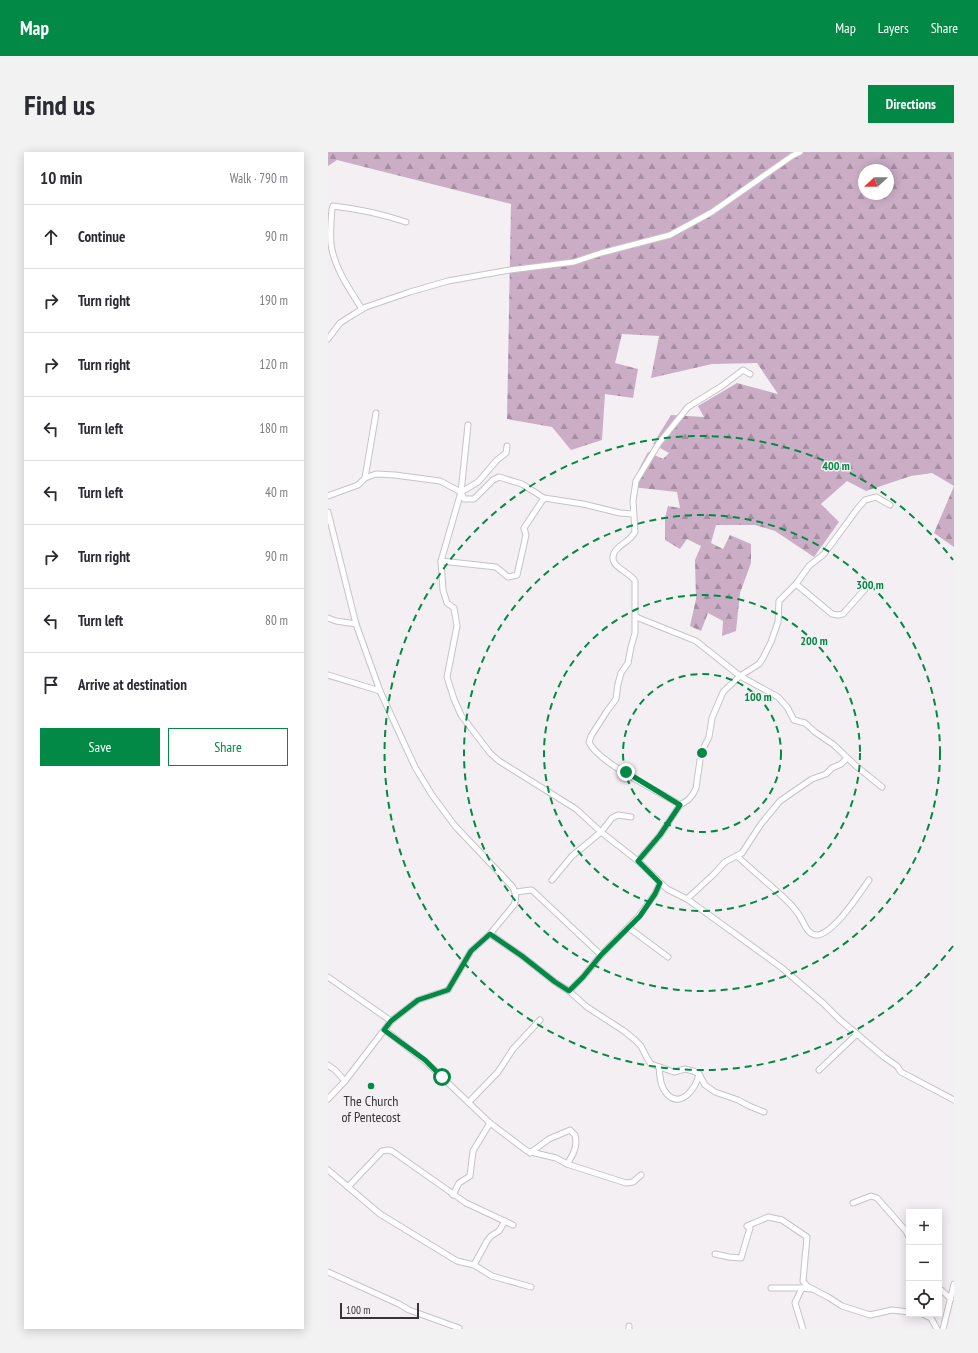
<!DOCTYPE html>
<html lang="en">
<head>
<meta charset="utf-8">
<style>
	body { margin:0; font-family:"PT Sans Narrow",sans-serif; background:#f2f2f3; color:#2b2b33 }
	.controls { position:absolute; right:12px; bottom:12px; display:grid; overflow:hidden; border-radius:0px; box-shadow:0 2px 10px #0003 }
	.controls button { width:36px; height:36px; display:grid; place-items:center; padding:0; border:0; border-bottom:1px solid #e1e1e2; background:#fff; color:#2b2b33; font:20px sans-serif }
	.compass { position:absolute; left:530px; top:12px; width:36px; height:36px; border-radius:50%; background:#fff; box-shadow:0 2px 10px #0003; rotate:249deg }
	.scale { position:absolute; left:12px; bottom:10px; width:79px; box-sizing:border-box; padding-left:4px; border:2px solid #363436; border-top:0; font-size:11px; line-height:14px; white-space:nowrap; color:#363436; -webkit-text-stroke:3px #f4eff3; paint-order:stroke }
	.stop { position:absolute; width:12px; height:12px; margin:-9px; border:3px solid #028945; border-radius:50%; background:#fff }
	.stop.end { background:#028945; border-color:#fff; box-shadow:0 1px 4px #0008 }
	.list { margin:0; padding:0; list-style:none }
	h2 { display:flex; justify-content:space-between; align-items:center; height:52px; margin:0; padding:0 16px; font-size:17px }
	h2 small { font-size:13px; font-weight:400; color:#7c7c81 }
	.list li { display:grid; grid-template-columns:26px 1fr auto; gap:12px; align-items:center; box-sizing:border-box; height:64px; padding:0 16px; border-top:1px solid #e1e1e2 }
	.list b { display:block; font-size:15px; white-space:nowrap }
	.list em { font-size:13px; font-style:normal; color:#7c7c81 }
	.actions { display:flex; gap:8px; padding:12px 16px }
	.actions a { flex:1; padding:9px 0; border:1px solid #028945; border-radius:0px; text-align:center; font-size:14px; color:#028945 }
	.actions .main { background:#028945; color:#fff }
	.icon { flex:none; width:22px; height:22px; fill:none; stroke:currentColor; stroke-width:2; stroke-linecap:round; stroke-linejoin:round }
	.map { position:relative; flex:none; width:626px; height:1177px; overflow:hidden; border-radius:0px }
	header { display:flex; align-items:center; gap:24px; box-sizing:border-box; height:56px; padding:0 20px; background:#028945; color:#fff }
	header strong { font-size:19px }
	nav { display:flex; gap:22px; margin-inline-start:auto; font-size:14px }
	.intro { display:flex; align-items:center; justify-content:space-between; box-sizing:border-box; height:96px; padding:0 24px }
	h1 { margin:0; font-size:28px }
	.button { padding:10px 18px; border-radius:0px; background:#028945; color:#fff; font-size:14px; font-weight:700 }
	main { display:flex; gap:24px; padding:0 24px }
	aside { flex:1; background:#fff; border-radius:0px; box-shadow:0 2px 10px #0003 }
	.map>svg:first-child { display:block }
	.forest { fill:url(#forest-firs); fill-rule:evenodd }
	.lines { fill:none; stroke-linecap:round; stroke-linejoin:round }
	.minor-casing { stroke:#c7c2c6; stroke-width:7 }
	.minor { stroke:#fff; stroke-width:5 }
	.route { stroke:#028945; stroke-width:5 }
	.ring { fill:none; stroke:#028945; stroke-width:2; stroke-dasharray:7 5 }
	.poi-dot { fill:#028945; stroke:#f4eff3; stroke-width:1.5 }
	.labels { text-anchor:middle; dominant-baseline:central; stroke-width:3; stroke-linejoin:round; paint-order:stroke }
	.poi-label { font-size:14px; fill:#363436; stroke:#f4eff3 }
	.centre { fill:#028945; stroke:#f4eff3; stroke-width:2 }
	.ring-label { font-size:12px; text-anchor:middle; font-weight:bold; fill:#028945; stroke:#f4eff3; stroke-width:3; stroke-linejoin:round; paint-order:stroke }
</style>
</head>
<body>
<header>
<strong>Map</strong>
<nav><a>Map</a><a>Layers</a><a>Share</a></nav>
</header>
<div class="intro"><h1>Find us</h1><a class="button">Directions</a></div>
<main>
<aside>
<h2>10 min<small>Walk · 790 m</small></h2>
<ul class="list">
<li><svg class="icon" aria-label="ahead" viewBox="0 0 24 24"><path d="M12 20V5M6 11l6-6 6 6"/></svg><div><b>Continue</b></div><em>90 m</em></li>
<li><svg class="icon" aria-label="right" viewBox="0 0 24 24"><path d="M7 20v-9h11M14 6l5 5-5 5"/></svg><div><b>Turn right</b></div><em>190 m</em></li>
<li><svg class="icon" aria-label="right" viewBox="0 0 24 24"><path d="M7 20v-9h11M14 6l5 5-5 5"/></svg><div><b>Turn right</b></div><em>120 m</em></li>
<li><svg class="icon" aria-label="left" viewBox="0 0 24 24"><path d="M17 20v-9H6M10 6l-5 5 5 5"/></svg><div><b>Turn left</b></div><em>180 m</em></li>
<li><svg class="icon" aria-label="left" viewBox="0 0 24 24"><path d="M17 20v-9H6M10 6l-5 5 5 5"/></svg><div><b>Turn left</b></div><em>40 m</em></li>
<li><svg class="icon" aria-label="right" viewBox="0 0 24 24"><path d="M7 20v-9h11M14 6l5 5-5 5"/></svg><div><b>Turn right</b></div><em>90 m</em></li>
<li><svg class="icon" aria-label="left" viewBox="0 0 24 24"><path d="M17 20v-9H6M10 6l-5 5 5 5"/></svg><div><b>Turn left</b></div><em>80 m</em></li>
<li><svg class="icon" aria-label="arrive" viewBox="0 0 24 24"><path d="M6 21V4h12l-3 4 3 4H6"/></svg><div><b>Arrive at destination</b></div></li>
</ul>
<div class="actions"><a class="main">Save</a><a>Share</a></div>
</aside>
<div class="map">
<svg width="626" height="1177" viewBox="0 0 626 1177">
	<defs>
		<pattern id="forest-firs" width="22" height="20" patternUnits="userSpaceOnUse"><rect width="22" height="20" fill="#cbaec6"/><path d="M5 1l3.5 6h-7zM16 11l3.5 6h-7z" fill="#a68ea2"/></pattern>
	</defs>
	<rect width="100%" height="100%" fill="#f4eff3"/>
	<path class="forest" d="M0 0H626V395L606 381 626 334 604 321 583 324 538 339 519 329 493 352 511 370 486 405 447 379 427 373H388L383 391 395 397 402 383 423 392V411L412 441 408 479 394 484 395 469 380 461 373 479 362 474 368 447 367 408 373 394 359 387 352 397 337 388V366L340 354 352 356 349 340 304 335 311 317 320 300 335 307 341 301 325 292 343 263 376 265 370 254 409 231 450 242 429 211 384 212 323 226 331 184 294 182 287 211 310 217 305 246 277 242 274 288 243 298 224 275 179 267 183 52 9 8 0 14ZM536 18H560V42H536Z"/>
	<g class="lines">
		<defs>
			<g id="minor">
				<path d="M34 157C22 138 6 116 3 92 2 81 3 68 4 57L5 54C31 57 54 62 78 70"/>
				<polyline points="0,187 12,171 26,162 38,155 82,140 120,129 182,118 246,110 273,101 342,83 384,60 464,4 472,0"/>
				<polyline points="140,273 133,340 113,409 115,438 119,451 126,456 129,474 119,525 126,547 133,563 162,601 171,609 248,657 273,680 310,709 339,737 359,747 454,816 496,852 511,867 556,905 569,914 573,920 626,948"/>
				<polyline points="37,326 48,322 67,323 112,329 133,340 136,347 146,347 165,328 171,325 194,332 216,346 255,352 292,361 305,362"/>
				<polyline points="133,340 150,330 169,308 178,301 179,294"/>
				<polyline points="0,344 30,333 37,326 48,261"/>
				<path d="M0 360 28 472 52 539 87 615 104 643 127 674 184 734C188 741 189 745 186 753L162 782 143 799 120 838 90 848 63 869 17 929 0 947"/>
				<polyline points="113,409 168,415 180,425 189,423 198,383 196,376 216,346"/>
				<polyline points="468,432 504,462 510,463 515,462 537,437"/>
				<polyline points="308,465 368,489 412,524 450,545 459,555 466,568 477,571 487,580 506,593 528,614 554,635"/>
				<polyline points="0,466 8,469 28,472"/>
				<polyline points="0,523 52,539"/>
				<path d="M352 653C331 639 270 611 261 590L263 584 279 559 288 547 290 532 293 521 300 511 303 495 307 481V429C302 419 276 414 288 398 295 390 301 390 307 380L305 349 308 329 331 291 360 255 394 234 415 218 422 222"/>
				<path d="M409 704C420 714 431 724 443 734 455 745 468 755 475 770 478 776 482 784 490 783 507 780 531 742 541 728"/>
				<polyline points="310,709 332,683 352,653 360,648 365,642 368,636 372,608 376,595 381,585 384,566 395,540 412,524 431,512 435,506 443,490 450,470 451,449 468,432 481,414 496,402 530,356 537,348 548,345 562,353"/>
				<polyline points="224,728 244,704 273,680 284,666 290,663 303,665"/>
				<polyline points="188,740 203,738 205,739 273,803"/>
				<polyline points="359,747 386,722 397,710 414,701 433,672 452,649 484,627 498,622 504,616 513,612 519,606"/>
				<polyline points="301,776 340,805"/>
				<polyline points="162,782 194,804 227,830 241,839 259,855 296,879 307,888 313,894 319,906 323,912 346,920 357,917 365,919 371,922 377,933 387,940 410,948 421,954 436,960"/>
				<polyline points="0,825 63,869"/>
				<polyline points="241,839 255,825 273,803 311,764 327,742 332,731"/>
				<polyline points="57,878 97,909 162,971 199,999 228,1006 239,1012 298,1031 305,1030 313,1023"/>
				<polyline points="0,913 7,918 17,929"/>
				<path d="M331 915C332 924 332 935 339 942 353 957 368 936 371 922"/>
				<polyline points="491,918 529,882"/>
				<polyline points="141,950 170,920 185,897 212,868"/>
				<path d="M202 1001 221 987 242 978 247 983C250 994 245 1003 239 1012"/>
				<polyline points="0,1018 52,1062 129,1109 146,1113 164,1124 203,1135"/>
				<polyline points="20,1035 54,999 60,998 64,999 138,1051 185,1073"/>
				<polyline points="125,1043 131,1031 142,1024 145,999 162,971"/>
				<polyline points="525,1051 543,1044 549,1046 578,1079 581,1085"/>
				<polyline points="387,1102 401,1105 413,1106 422,1076 419,1074 440,1065 454,1068 479,1085 475,1129 479,1134 500,1145 514,1154 542,1163 564,1158 581,1160"/>
				<polyline points="146,1113 159,1089 163,1084 171,1079 177,1069"/>
				<polyline points="0,1120 71,1152 81,1158 131,1176"/>
				<polyline points="443,1136 474,1136"/>
				<polyline points="611,1136 623,1147"/>
				<polyline points="595,1162 603,1166 609,1177"/>
				<polyline points="301,1177 301,1174"/>
				<polyline points="475,1177 467,1151 474,1136 482,1137"/>
				<polyline points="615,1177 626,1132"/>
			</g>
		</defs>
		<use href="#minor" class="minor-casing"/>
		<use href="#minor" class="minor"/>
	</g>
	<g class="lines">
		<polyline class="route" points="114,925 97,908 56,878 63,869 90,848 120,838 143,799 162,782 194,804 227,830 241,839 255,825 273,803 312,764 327,742 332,731 310,709 332,683 352,653 298,620"/>
	</g>
	<g class="ring">
		<circle cx="374" cy="601" r="79"/>
		<circle cx="374" cy="601" r="158"/>
		<circle cx="374" cy="601" r="238"/>
		<path d="M625 794A317 317 0 1 1 625 408"/>
	</g>
	<circle class="poi-dot" cx="43" cy="934" r="4"/>
	<g class="labels">
		<g class="poi-label">
			<text x="43" y="949">The Church<tspan x="43" dy="16">of Pentecost</tspan></text>
		</g>
	</g>
	<circle cx="374" cy="601" r="6" class="centre"/>
	<g class="ring-label">
		<text x="508" y="318">400 m</text>
		<text x="542" y="437">300 m</text>
		<text x="486" y="493">200 m</text>
		<text x="430" y="549">100 m</text>
	</g>
</svg>
<div class="controls">
<button>+</button>
<button>−</button>
<button><svg class="icon" aria-label="locate" viewBox="0 0 24 24"><circle cx="12" cy="12" r="6"/><path d="M12 2v4M12 18v4M2 12h4M18 12h4"/></svg></button>
</div>
<svg class="compass" viewBox="-18 -18 36 36"><path d="M0-13l5 13h-10z" fill="#e53935"/><path d="M0 13l5-13h-10z" fill="#7c7c81"/></svg>
<div class="scale">100 m</div>
<div class="stop" style="left:114px;top:925px"></div>
<div class="stop end" style="left:298px;top:620px"></div>
</div>
</main>
</body>
</html>
